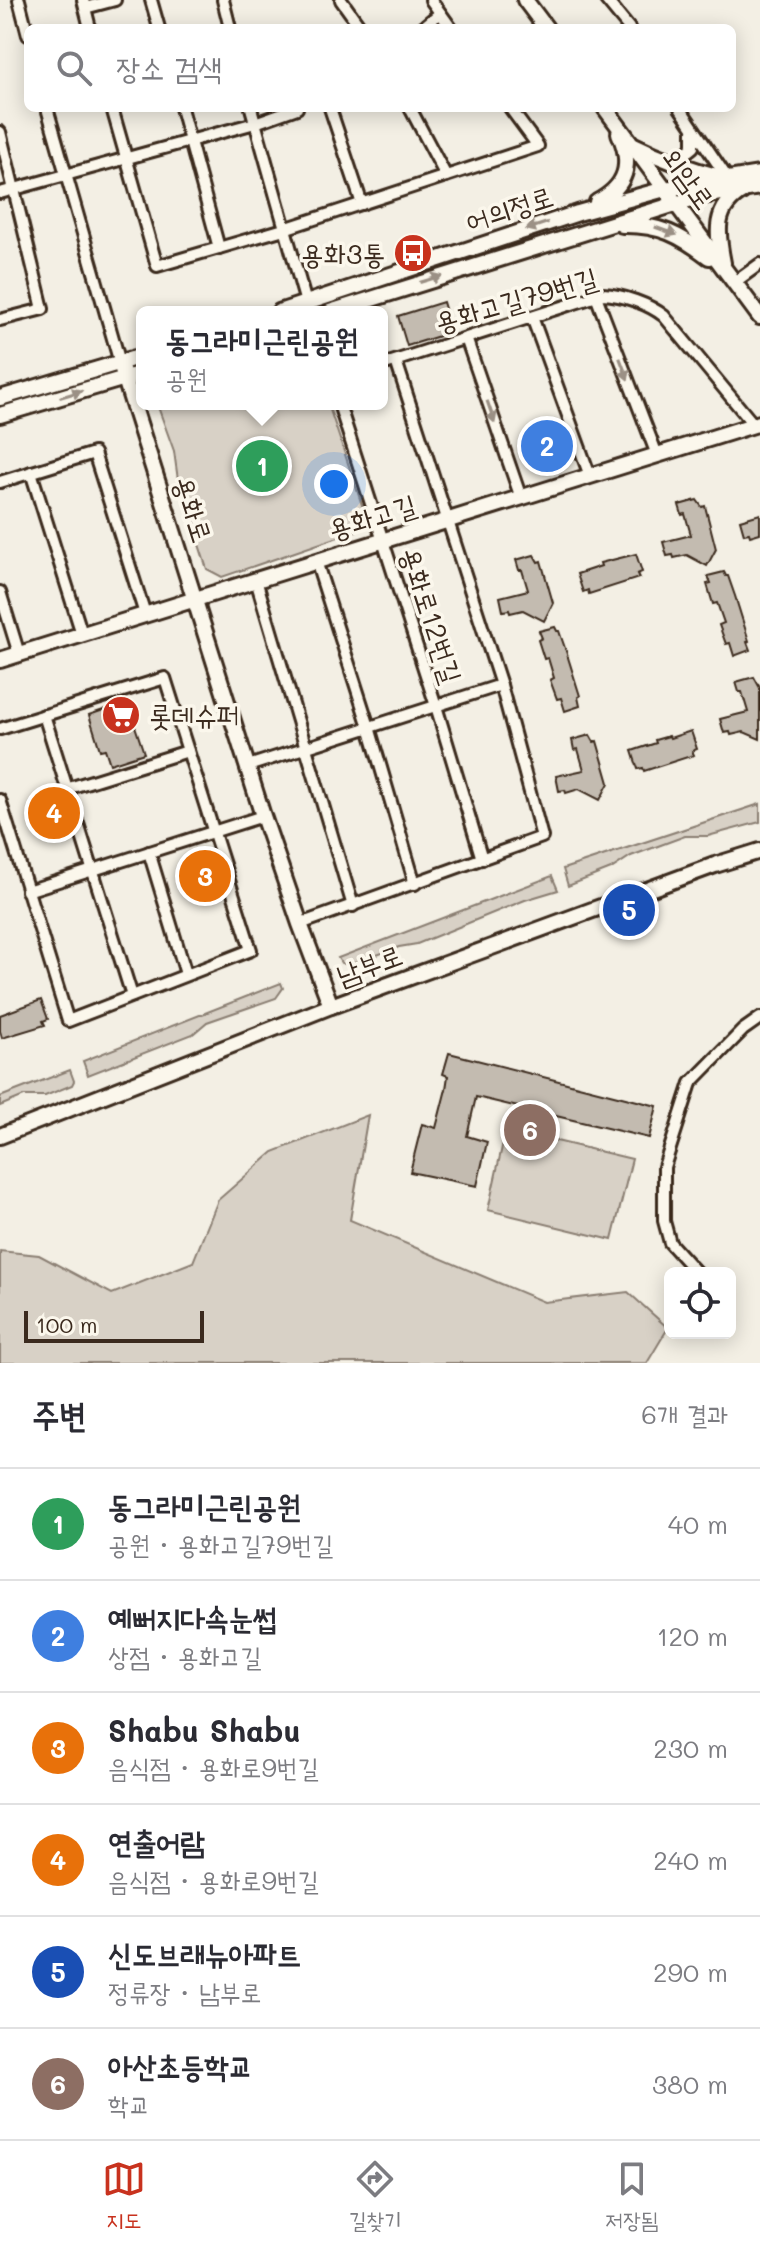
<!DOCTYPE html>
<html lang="ko">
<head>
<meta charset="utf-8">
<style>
	body { margin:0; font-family:Mali,"Poor Story",sans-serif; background:#f2f2f3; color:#2b2b33 }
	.controls { position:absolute; right:24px; bottom:24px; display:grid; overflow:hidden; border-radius:12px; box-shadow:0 4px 20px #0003 }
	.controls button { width:72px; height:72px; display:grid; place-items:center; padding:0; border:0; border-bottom:2px solid #e1e1e2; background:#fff; color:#2b2b33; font:40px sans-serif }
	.scale { position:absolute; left:24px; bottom:20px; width:180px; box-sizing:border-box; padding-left:8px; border:4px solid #3b2a1e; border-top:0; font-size:22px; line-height:28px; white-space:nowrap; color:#3b2a1e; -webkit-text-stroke:6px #fbf7ec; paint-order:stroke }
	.you { position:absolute; left:334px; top:484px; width:28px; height:28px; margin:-20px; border:6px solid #fff; border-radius:50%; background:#1a73e8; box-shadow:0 0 0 12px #1a73e833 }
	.badge { display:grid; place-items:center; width:52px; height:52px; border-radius:50%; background:#c8321e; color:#fff; font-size:26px; font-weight:700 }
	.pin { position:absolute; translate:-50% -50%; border:4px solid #fff; box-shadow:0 2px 8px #0006 }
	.popup { position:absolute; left:136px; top:306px; width:252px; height:104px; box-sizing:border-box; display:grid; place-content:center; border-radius:12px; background:#fff; filter:drop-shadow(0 2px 6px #0005); font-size:26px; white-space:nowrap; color:#7c7c81 }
	.popup b { font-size:30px; color:#2b2b33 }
	.popup::after { content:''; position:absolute; left:50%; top:100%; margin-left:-16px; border:16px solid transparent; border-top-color:#fff }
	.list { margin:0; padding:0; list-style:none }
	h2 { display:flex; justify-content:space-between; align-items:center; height:104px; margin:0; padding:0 32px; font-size:34px }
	h2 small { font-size:26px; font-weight:400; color:#7c7c81 }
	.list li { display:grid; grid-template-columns:52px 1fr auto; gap:24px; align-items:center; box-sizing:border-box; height:112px; padding:0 32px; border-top:2px solid #e1e1e2 }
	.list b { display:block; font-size:30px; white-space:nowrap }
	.list p { margin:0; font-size:26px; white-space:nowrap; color:#7c7c81 }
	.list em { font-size:26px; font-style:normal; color:#7c7c81 }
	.icon { flex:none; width:44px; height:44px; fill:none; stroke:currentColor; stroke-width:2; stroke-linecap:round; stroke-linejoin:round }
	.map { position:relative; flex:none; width:760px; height:1363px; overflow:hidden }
	.search { position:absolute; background:#fff; box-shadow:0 4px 20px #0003; left:24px; right:24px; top:24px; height:88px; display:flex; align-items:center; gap:20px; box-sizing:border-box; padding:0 28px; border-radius:12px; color:#7c7c81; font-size:30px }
	.sheet { height:776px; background:#fff }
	nav { display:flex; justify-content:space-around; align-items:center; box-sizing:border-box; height:112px; border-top:2px solid #e1e1e2; background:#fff; font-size:22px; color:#7c7c81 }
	nav a { display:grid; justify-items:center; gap:4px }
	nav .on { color:#c8321e }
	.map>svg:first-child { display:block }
	.green { fill:#d8d1c6; stroke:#8a7e72; stroke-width:2 }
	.building { fill:#c3bbb0; stroke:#3b2a1e; stroke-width:2 }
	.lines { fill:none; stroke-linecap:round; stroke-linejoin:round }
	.street-casing { stroke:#3b2a1e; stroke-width:16 }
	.secondary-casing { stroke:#3b2a1e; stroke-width:20 }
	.street { stroke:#fbf7ec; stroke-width:10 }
	.secondary { stroke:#fbf7ec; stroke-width:14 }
	.oneway { fill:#9b9085 }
	.labels { text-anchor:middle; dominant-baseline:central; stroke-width:7; stroke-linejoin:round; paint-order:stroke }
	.street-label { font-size:28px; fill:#3b2a1e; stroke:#fbf7ec }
	.poi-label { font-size:28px; fill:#3b2a1e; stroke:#fbf7ec; text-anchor:end }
</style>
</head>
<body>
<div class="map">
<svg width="760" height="1363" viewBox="0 0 760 1363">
	<rect width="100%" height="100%" fill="#f3efe4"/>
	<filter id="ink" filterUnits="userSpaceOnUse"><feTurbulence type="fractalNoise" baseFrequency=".0125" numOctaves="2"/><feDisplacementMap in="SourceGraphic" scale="16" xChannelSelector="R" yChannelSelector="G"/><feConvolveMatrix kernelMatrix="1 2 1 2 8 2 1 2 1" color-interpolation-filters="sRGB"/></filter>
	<g filter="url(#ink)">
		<g class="green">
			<polygon points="157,404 328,404 364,511 356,531 222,577 207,569 178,480 174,451"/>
			<polygon points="760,804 760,822 708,836 685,836 631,856 611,869 568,886 563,869"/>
			<polygon points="552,876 558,890 525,900 417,944 399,947 349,965 341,963 338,958"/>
			<polygon points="281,983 283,988 276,998 207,1022 193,1034 88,1075 83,1061"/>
			<polygon points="70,1070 74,1081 72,1085 45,1096 24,1096 0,1106 0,1097"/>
			<polygon points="368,1115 350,1220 544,1302 628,1292 668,1328 647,1363 0,1363 0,1251 39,1255 112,1294 193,1262 218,1200 273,1152"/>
			<polygon points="506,1129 632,1159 612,1240 488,1210"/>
		</g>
		<g class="building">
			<polygon points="443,302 452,332 407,346 398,316"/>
			<polygon points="697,500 702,507 705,506 716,549 707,566 687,555 674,558 673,555 667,556 663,542 691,535 685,514 682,515 679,505"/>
			<polygon points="760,514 760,533 750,536 749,533 744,534 740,520"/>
			<polygon points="636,554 642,572 637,574 639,578 589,594 588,590 583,592 577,574 601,566 600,563"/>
			<polygon points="534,555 538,562 541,561 553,603 544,621 523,610 510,613 509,610 503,611 500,597 528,590 522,570 519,570 516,560"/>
			<polygon points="724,572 726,576 728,576 735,596 749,641 747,642 750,650 734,656 730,643 726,644 719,625 724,623 717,603 713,604 707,584 711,583 708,576"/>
			<polygon points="555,627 557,631 559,631 566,651 580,696 578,697 580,706 565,711 561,698 557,699 550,680 554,678 548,658 544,659 538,640 542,638 539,631"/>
			<polygon points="754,677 760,688 760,739 744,732 731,735 730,732 724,733 720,719 748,712 742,692 739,692 736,682"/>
			<polygon points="127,702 144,753 110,764 105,749 100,750 89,715"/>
			<polygon points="691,731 697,749 692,751 694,755 644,771 643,768 638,769 632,751 656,743 655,740 669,736 670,738"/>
			<polygon points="590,735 594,742 597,741 609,783 600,800 579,789 566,793 565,790 559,791 556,776 584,770 578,749 574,750 572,740"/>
			<polygon points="59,792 70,828 48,833 39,797"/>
			<polygon points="210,852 223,894 201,901 188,858"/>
			<polygon points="41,1000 48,1019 43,1021 45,1025 2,1038 0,1031 0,1015"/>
			<polygon points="449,1053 657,1106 649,1138 476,1097 467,1136 487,1142 477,1186 410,1172 422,1124 436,1128 446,1089 448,1076 443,1074"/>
		</g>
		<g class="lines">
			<defs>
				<g id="street">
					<polyline points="19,0 28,35"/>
					<polyline points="83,0 90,28"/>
					<polyline points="151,0 159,28"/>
					<polyline points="223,0 230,28"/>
					<polyline points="341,0 361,28"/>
					<polyline points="431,0 451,28"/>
					<polyline points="606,0 629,28"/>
					<polyline points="85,8 115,0"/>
					<polyline points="422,28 440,13"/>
					<polyline points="47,108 120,363"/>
					<polyline points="112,108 157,266 284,229 538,146 510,108"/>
					<polyline points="181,108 219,248"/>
					<polyline points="251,108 306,303"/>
					<polyline points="330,108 362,204"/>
					<polyline points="410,108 446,176"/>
					<polyline points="680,108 728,179"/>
					<polyline points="0,132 43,309 0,320"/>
					<path d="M665 159C677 158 684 155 693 147V131"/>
					<polyline points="0,193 255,123 297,108"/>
					<polyline points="735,282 760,264"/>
					<polyline points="596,296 657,455"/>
					<polyline points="532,317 590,476"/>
					<polyline points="466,338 521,498"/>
					<path d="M382 365 603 294C623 295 649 304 664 316L754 425"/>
					<polyline points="339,404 436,706 482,859"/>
					<polyline points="31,472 82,634"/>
					<polyline points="0,482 94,453 145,614"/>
					<polyline points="316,561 369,727 415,884"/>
					<polyline points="256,580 353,906"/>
					<polyline points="0,592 19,654"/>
					<polyline points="44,715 132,996"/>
					<polyline points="0,729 165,678 251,950 68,1021 0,800"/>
					<polyline points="248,766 501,685"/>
					<polyline points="66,789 188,751"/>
					<polyline points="149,852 186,974"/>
					<polyline points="27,891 263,816"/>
					<polyline points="300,924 542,837 501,685 396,361"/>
					<polyline points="697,1273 670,1243 664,1221 664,1167 691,1083 743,1030 760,1018"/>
				</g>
				<g id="secondary">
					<polyline points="525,0 546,28"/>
					<polyline points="605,108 760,317"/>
					<path d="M634 145C662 159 689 169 720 177"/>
					<path d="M597 202C627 186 633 164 619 133"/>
					<path d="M622 225C660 224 680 235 709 257"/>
					<path d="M723 263C717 233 713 208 743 191"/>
					<polyline points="279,312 578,213 665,189 760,174"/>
					<polyline points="330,312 701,196 760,187"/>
					<polyline points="120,363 263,816 300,924 331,1006"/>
					<polyline points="0,398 142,356"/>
					<polyline points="0,415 142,373"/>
					<polyline points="0,660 760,423"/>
					<polyline points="0,1136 331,1006 715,865 760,851"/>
				</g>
			</defs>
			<use href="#street" class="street-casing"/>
			<use href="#secondary" class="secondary-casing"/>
			<use href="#street" class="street"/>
			<use href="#secondary" class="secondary"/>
		</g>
		<defs><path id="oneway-solid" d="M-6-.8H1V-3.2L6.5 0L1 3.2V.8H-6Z" transform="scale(2)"/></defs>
		<g class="oneway">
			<use href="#oneway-solid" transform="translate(537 226) rotate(162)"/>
			<use href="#oneway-solid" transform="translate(666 231) rotate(20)"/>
			<use href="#oneway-solid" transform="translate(431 279) rotate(-17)"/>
			<use href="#oneway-solid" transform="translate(624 369) rotate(69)"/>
			<use href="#oneway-solid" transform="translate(71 394) rotate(-17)"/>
			<use href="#oneway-solid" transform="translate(491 412) rotate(71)"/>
		</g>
	</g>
	<defs>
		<symbol id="bus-disc" viewBox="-11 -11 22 22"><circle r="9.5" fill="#c8321e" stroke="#fbf7ec"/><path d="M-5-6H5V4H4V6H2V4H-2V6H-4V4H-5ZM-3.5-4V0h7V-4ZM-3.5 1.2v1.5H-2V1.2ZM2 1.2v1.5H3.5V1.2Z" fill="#fff"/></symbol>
		<symbol id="supermarket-disc" viewBox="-11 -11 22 22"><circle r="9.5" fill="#c8321e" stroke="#fbf7ec"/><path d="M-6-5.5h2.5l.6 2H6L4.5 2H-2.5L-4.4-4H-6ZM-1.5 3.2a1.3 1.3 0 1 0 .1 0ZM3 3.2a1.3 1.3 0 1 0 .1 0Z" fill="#fff"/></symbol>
	</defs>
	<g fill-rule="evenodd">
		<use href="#bus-disc" x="391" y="231" width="44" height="44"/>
		<use href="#supermarket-disc" x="99" y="693" width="44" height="44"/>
	</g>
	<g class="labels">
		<g class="street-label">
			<text transform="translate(689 178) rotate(54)">외암로</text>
			<text transform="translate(509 208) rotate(-18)">어의정로</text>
			<text transform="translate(516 299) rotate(-16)">용화고길79번길</text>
			<text transform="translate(194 509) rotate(72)">용화로</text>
			<text transform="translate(372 516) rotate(-17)">용화고길</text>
			<text transform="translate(432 615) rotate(72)">용화로12번길</text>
			<text transform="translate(369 964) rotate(-20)">남부로</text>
		</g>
		<g class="poi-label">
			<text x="385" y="253">용화3통</text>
			<text x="149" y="715" text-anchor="start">롯데슈퍼</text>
		</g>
	</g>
</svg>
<div class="controls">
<button><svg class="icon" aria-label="locate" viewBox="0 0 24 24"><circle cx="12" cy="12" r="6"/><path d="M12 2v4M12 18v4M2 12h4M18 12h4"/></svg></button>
</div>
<div class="scale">100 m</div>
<div class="you"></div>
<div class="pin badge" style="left:262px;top:466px;background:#2e9e5b">1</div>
<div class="popup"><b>동그라미근린공원</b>공원</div>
<div class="pin badge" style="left:547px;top:446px;background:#3f7fe0">2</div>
<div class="pin badge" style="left:205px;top:876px;background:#e8710a">3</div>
<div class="pin badge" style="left:54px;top:813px;background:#e8710a">4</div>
<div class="pin badge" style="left:629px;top:910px;background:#1a4fb4">5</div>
<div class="pin badge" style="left:530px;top:1130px;background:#8d6e63">6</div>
<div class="search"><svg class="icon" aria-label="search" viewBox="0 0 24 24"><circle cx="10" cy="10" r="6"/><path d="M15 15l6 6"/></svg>장소 검색</div>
</div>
<section class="sheet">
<h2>주변<small>6개 결과</small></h2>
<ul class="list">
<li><span class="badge" style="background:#2e9e5b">1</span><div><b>동그라미근린공원</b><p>공원 · 용화고길79번길</p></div><em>40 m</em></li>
<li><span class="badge" style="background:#3f7fe0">2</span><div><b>예뻐지다속눈썹</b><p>상점 · 용화고길</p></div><em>120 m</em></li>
<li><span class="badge" style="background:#e8710a">3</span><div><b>Shabu Shabu</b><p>음식점 · 용화로9번길</p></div><em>230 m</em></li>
<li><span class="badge" style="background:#e8710a">4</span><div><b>연출어람</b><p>음식점 · 용화로9번길</p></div><em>240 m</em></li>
<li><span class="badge" style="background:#1a4fb4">5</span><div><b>신도브래뉴아파트</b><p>정류장 · 남부로</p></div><em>290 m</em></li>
<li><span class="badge" style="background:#8d6e63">6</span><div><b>아산초등학교</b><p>학교</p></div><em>380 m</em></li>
</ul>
</section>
<nav>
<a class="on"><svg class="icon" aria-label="map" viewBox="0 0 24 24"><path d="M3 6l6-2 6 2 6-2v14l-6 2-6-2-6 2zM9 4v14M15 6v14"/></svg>지도</a>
<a><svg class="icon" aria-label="directions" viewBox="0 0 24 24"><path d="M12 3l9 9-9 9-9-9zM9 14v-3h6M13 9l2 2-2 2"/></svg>길찾기</a>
<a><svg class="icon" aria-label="saved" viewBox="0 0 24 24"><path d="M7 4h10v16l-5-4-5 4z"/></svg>저장됨</a>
</nav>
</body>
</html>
